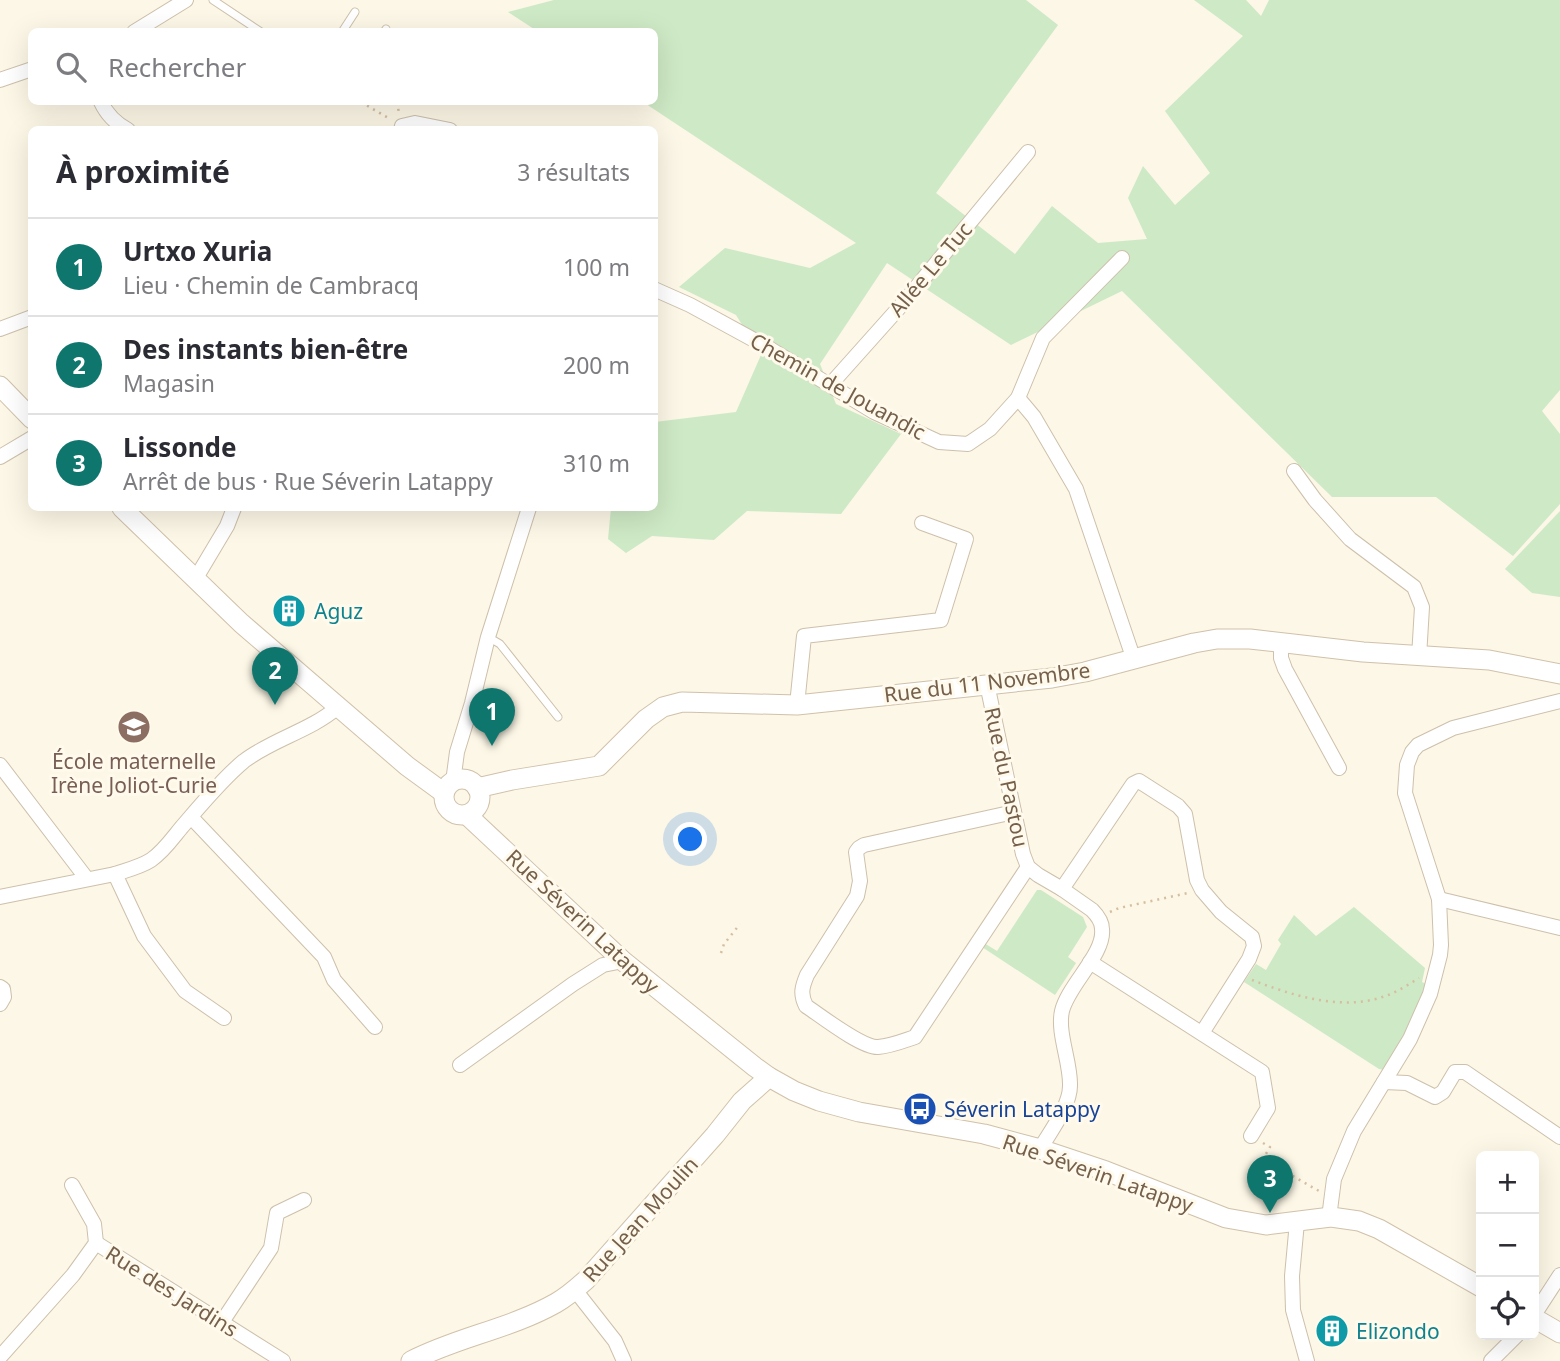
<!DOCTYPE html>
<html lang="fr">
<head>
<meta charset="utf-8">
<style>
	body { margin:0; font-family:"Noto Sans",sans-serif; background:#f2f2f3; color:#2b2b33 }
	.controls { position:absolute; right:21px; bottom:21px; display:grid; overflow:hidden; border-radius:10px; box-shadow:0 7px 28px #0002 }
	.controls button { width:63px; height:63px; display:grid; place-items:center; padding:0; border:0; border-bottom:2px solid #e1e1e2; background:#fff; color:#2b2b33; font:35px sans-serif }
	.you { position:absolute; left:691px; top:840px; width:24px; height:24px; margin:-18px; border:5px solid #fff; border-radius:50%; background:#1a73e8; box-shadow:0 0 0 10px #1a73e833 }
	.badge { display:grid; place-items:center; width:46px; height:46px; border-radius:50%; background:#0f766e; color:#fff; font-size:23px; font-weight:700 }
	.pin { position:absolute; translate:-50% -58px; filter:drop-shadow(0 2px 4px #0008) }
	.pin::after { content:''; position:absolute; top:37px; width:24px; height:21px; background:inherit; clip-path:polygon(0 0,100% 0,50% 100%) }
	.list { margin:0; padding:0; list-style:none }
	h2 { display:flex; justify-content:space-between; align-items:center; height:91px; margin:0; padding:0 28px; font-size:30px }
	h2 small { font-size:23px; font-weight:400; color:#7c7c81 }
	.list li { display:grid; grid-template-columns:46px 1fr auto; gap:21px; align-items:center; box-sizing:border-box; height:98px; padding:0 28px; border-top:2px solid #e1e1e2 }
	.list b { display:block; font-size:26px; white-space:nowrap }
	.list p { margin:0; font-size:23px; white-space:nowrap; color:#7c7c81 }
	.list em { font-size:23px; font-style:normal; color:#7c7c81 }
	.icon { flex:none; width:38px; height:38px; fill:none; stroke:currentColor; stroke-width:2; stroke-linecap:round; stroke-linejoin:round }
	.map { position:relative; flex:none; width:1560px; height:1361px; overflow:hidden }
	.search { position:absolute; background:#fff; box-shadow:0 7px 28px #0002; left:28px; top:28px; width:630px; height:77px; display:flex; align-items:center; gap:18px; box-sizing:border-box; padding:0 24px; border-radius:10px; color:#7c7c81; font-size:26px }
	.panel { position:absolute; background:#fff; box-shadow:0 7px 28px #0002; left:28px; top:126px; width:630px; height:385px; border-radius:10px }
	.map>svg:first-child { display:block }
	.green { fill:#cee9c5 }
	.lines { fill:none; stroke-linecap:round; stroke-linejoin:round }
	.lane-casing { stroke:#cdc0ac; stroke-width:9 }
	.street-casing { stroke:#cdc0ac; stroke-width:16 }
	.secondary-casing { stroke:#d0c1aa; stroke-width:21 }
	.path { stroke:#d6bea1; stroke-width:2.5; stroke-dasharray:2 5; stroke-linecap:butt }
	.lane { stroke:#fff; stroke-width:7 }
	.street { stroke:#fff; stroke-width:14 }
	.secondary { stroke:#fff; stroke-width:19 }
	.labels { text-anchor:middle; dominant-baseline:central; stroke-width:6; stroke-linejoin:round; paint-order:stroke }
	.street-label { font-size:21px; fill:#75604b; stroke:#fffaec }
	.culture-label { font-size:21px; fill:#0d838f; stroke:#fffaec; text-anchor:start }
	.education-label { font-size:21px; fill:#785e54; stroke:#fffaec }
	.transit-label { font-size:21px; fill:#164399; stroke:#fffaec; text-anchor:start }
</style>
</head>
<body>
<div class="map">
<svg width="1560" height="1361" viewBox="0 0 1560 1361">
	<rect width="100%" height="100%" fill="#fcf7e6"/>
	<g class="green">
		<polygon points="554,0 1026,0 1058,25 936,193 1015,254 1052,206 1098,243 1147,239 1128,198 1143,166 1175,205 1210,173 1165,111 1243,36 1194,0 1246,0 1261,16 1269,0 1560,0 1560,390 1542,411 1560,434 1560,504 1513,556 1436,497 1332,497 1122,291 1011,345 887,263 820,364 836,404 901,434 841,514 747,511 714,540 652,536 626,553 608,539 611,508 654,508 655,422 736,412 761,355 736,315 679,287 725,248 810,268 856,243 643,102 654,102 654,32 537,31 508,12"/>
		<polygon points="1560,511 1560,597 1532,593 1505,569"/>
		<polygon points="1037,890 1041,890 1083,917 1087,927 1068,957 1076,963 1055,995 982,947 984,943 997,951"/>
		<polygon points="1354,907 1425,968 1422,982 1428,985 1403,1040 1385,1070 1379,1069 1244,982 1256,964 1266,970 1281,944 1278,940 1294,915 1316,936"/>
	</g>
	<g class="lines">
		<defs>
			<g id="lane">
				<polyline points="213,0 261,32"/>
				<polyline points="342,32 355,12"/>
				<polyline points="384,32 386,29"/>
				<polyline points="488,637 500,644 558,717"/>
			</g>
			<g id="street">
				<polyline points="134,32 186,0"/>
				<polyline points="0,80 32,69"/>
				<path d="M101 102C107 115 115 123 128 130"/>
				<polyline points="401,130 402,126 415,123 450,130"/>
				<polyline points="654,289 690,305 767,347 874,412 939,442 968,444 990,429 1018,398 1034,417 1076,489 1134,660"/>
				<polyline points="0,329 32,317"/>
				<polyline points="830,385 905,301 1028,152"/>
				<polyline points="1018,398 1043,338 1122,258"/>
				<polyline points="0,457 32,438"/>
				<polyline points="1294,471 1315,500 1350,539 1414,587 1422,607 1419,657"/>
				<polyline points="196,578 227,526 234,508"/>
				<polyline points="1281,641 1281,658 1285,669 1339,768"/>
				<path d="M987 684 1023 854 1028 867 1038 875 1062 889 1092 910C1097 915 1102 921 1102 929 1105 954 1068 985 1062 1011 1057 1033 1071 1063 1070 1086 1070 1106 1050 1132 1040 1149"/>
				<polyline points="797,705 804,636 941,620 966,539 922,523"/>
				<polyline points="0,765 87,879"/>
				<polyline points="453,782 457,752 472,703 488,637 529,508"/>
				<path d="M1014 812 864 845 859 848 856 852 860 881 857 896 807 975C802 987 800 994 806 1006 821 1016 862 1048 878 1047 891 1046 903 1041 915 1037L1028 867"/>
				<polyline points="191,817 324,957 334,980 375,1027"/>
				<polyline points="115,874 144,936 185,991 224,1018"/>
				<polyline points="1062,889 1133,784 1139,781 1178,806 1185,814 1197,880 1202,890 1221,912 1252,937 1254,946 1249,959 1202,1033"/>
				<path d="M0 897 115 874C127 870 140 867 151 860 163 852 172 839 181 828 200 806 222 779 244 761 273 739 310 731 338 707"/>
				<polyline points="1439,899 1560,928"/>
				<polyline points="1090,962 1262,1072 1268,1108 1251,1136"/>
				<polyline points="0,987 3,989 4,997 0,1004"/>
				<polyline points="460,1065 573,984 603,965 623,961"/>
				<polyline points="1384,1082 1407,1083 1435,1097 1443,1092 1455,1072 1465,1072 1560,1137"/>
				<polyline points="1331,1217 1330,1210 1334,1179 1354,1131 1410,1039 1430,994 1440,955 1441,945 1439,899 1405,793 1407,765 1412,752 1418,745 1453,728 1560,701"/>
				<polyline points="1297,1222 1292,1276 1293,1310 1307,1361"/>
				<polyline points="96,1243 283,1361"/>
				<polyline points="575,1290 615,1341 624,1361"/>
				<polyline points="1534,1315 1560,1275"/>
				<polyline points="222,1322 271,1248 277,1213 304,1200"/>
				<polyline points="0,1357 73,1275 96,1243 94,1224 72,1185"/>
				<polyline points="1491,1361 1517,1335"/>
			</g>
			<g id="secondary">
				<polyline points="0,386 32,419"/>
				<polyline points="122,508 241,623 407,766 444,793"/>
				<circle cx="462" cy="797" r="18"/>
				<polyline points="477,788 512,780 599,766 646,719 663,707 682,702 797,705 1052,678 1085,672 1194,643 1217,639 1250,639 1363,652 1489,660 1560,674"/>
				<polyline points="467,815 623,961 755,1067 769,1077 794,1091 819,1101 859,1112 984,1134 1040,1149 1106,1171 1226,1218 1266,1225 1331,1217 1359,1221 1379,1229 1481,1287"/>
				<polyline points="1534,1318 1560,1333"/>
				<path d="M411 1361C457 1337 510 1329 556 1303 567 1297 577 1288 586 1280L715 1135 742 1101 769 1077"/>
			</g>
		</defs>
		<use href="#lane" class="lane-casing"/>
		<use href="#street" class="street-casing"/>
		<use href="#secondary" class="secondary-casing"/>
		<g class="path">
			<polyline points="361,102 390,119"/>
			<polyline points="397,102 399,113"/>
			<polyline points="1110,912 1119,908 1188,893"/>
			<polyline points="721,953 724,944 740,924"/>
			<path d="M1252 980C1297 997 1349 1014 1395 992 1403 988 1411 983 1419 978"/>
			<polyline points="1263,1143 1270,1147 1263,1159 1319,1191"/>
		</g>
		<use href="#lane" class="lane"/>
		<use href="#street" class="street"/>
		<use href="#secondary" class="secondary"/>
	</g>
	<defs>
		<symbol id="building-disc" viewBox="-11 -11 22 22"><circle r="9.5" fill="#0f9aa8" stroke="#fffaec"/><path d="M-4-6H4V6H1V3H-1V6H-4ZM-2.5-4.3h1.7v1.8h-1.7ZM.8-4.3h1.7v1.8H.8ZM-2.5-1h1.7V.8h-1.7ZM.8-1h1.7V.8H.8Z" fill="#fff"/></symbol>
		<symbol id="school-disc" viewBox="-11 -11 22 22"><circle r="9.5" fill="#8d6e63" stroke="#fffaec"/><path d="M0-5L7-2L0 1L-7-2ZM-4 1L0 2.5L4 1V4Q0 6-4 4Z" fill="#fff"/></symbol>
		<symbol id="bus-disc" viewBox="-11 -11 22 22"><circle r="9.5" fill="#1a4fb4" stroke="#fffaec"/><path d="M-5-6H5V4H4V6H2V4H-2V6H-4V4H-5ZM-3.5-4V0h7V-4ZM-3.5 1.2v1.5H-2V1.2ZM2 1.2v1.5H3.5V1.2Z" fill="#fff"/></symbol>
	</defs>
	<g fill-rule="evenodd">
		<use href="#building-disc" x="270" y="592" width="38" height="38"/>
		<use href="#school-disc" x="115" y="708" width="38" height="38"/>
		<use href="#bus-disc" x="901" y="1090" width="38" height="38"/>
		<use href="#building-disc" x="1313" y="1312" width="38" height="38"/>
	</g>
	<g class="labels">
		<g class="street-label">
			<text transform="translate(930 269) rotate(-50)">Allée Le Tuc</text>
			<text transform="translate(838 386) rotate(29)">Chemin de Jouandic</text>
			<text transform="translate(987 682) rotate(-7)">Rue du 11 Novembre</text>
			<text transform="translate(1007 777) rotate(78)">Rue du Pastou</text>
			<text transform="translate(583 921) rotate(43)">Rue Séverin Latappy</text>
			<text transform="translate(1098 1173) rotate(19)">Rue Séverin Latappy</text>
			<text transform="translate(640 1219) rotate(-48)">Rue Jean Moulin</text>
			<text transform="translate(172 1291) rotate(32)">Rue des Jardins</text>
		</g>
		<g class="culture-label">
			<text x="314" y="611">Aguz</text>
			<text x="1356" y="1331">Elizondo</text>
		</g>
		<g class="education-label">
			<text x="134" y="761">École maternelle<tspan x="134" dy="24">Irène Joliot-Curie</tspan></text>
		</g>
		<g class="transit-label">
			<text x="944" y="1109">Séverin Latappy</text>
		</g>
	</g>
</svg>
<div class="controls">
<button>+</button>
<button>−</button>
<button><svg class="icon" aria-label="locate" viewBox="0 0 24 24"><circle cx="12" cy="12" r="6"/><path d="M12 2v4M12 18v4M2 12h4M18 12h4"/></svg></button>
</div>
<div class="you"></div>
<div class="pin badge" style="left:492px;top:746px">1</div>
<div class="pin badge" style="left:275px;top:705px">2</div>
<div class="pin badge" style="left:1270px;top:1213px">3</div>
<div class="search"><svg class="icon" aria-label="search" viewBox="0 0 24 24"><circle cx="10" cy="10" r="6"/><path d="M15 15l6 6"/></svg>Rechercher</div>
<section class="panel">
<h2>À proximité<small>3 résultats</small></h2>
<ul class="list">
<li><span class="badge">1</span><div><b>Urtxo Xuria</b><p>Lieu · Chemin de Cambracq</p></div><em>100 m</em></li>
<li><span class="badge">2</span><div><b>Des instants bien-être</b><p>Magasin</p></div><em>200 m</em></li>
<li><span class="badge">3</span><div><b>Lissonde</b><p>Arrêt de bus · Rue Séverin Latappy</p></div><em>310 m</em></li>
</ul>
</section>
</div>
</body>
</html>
